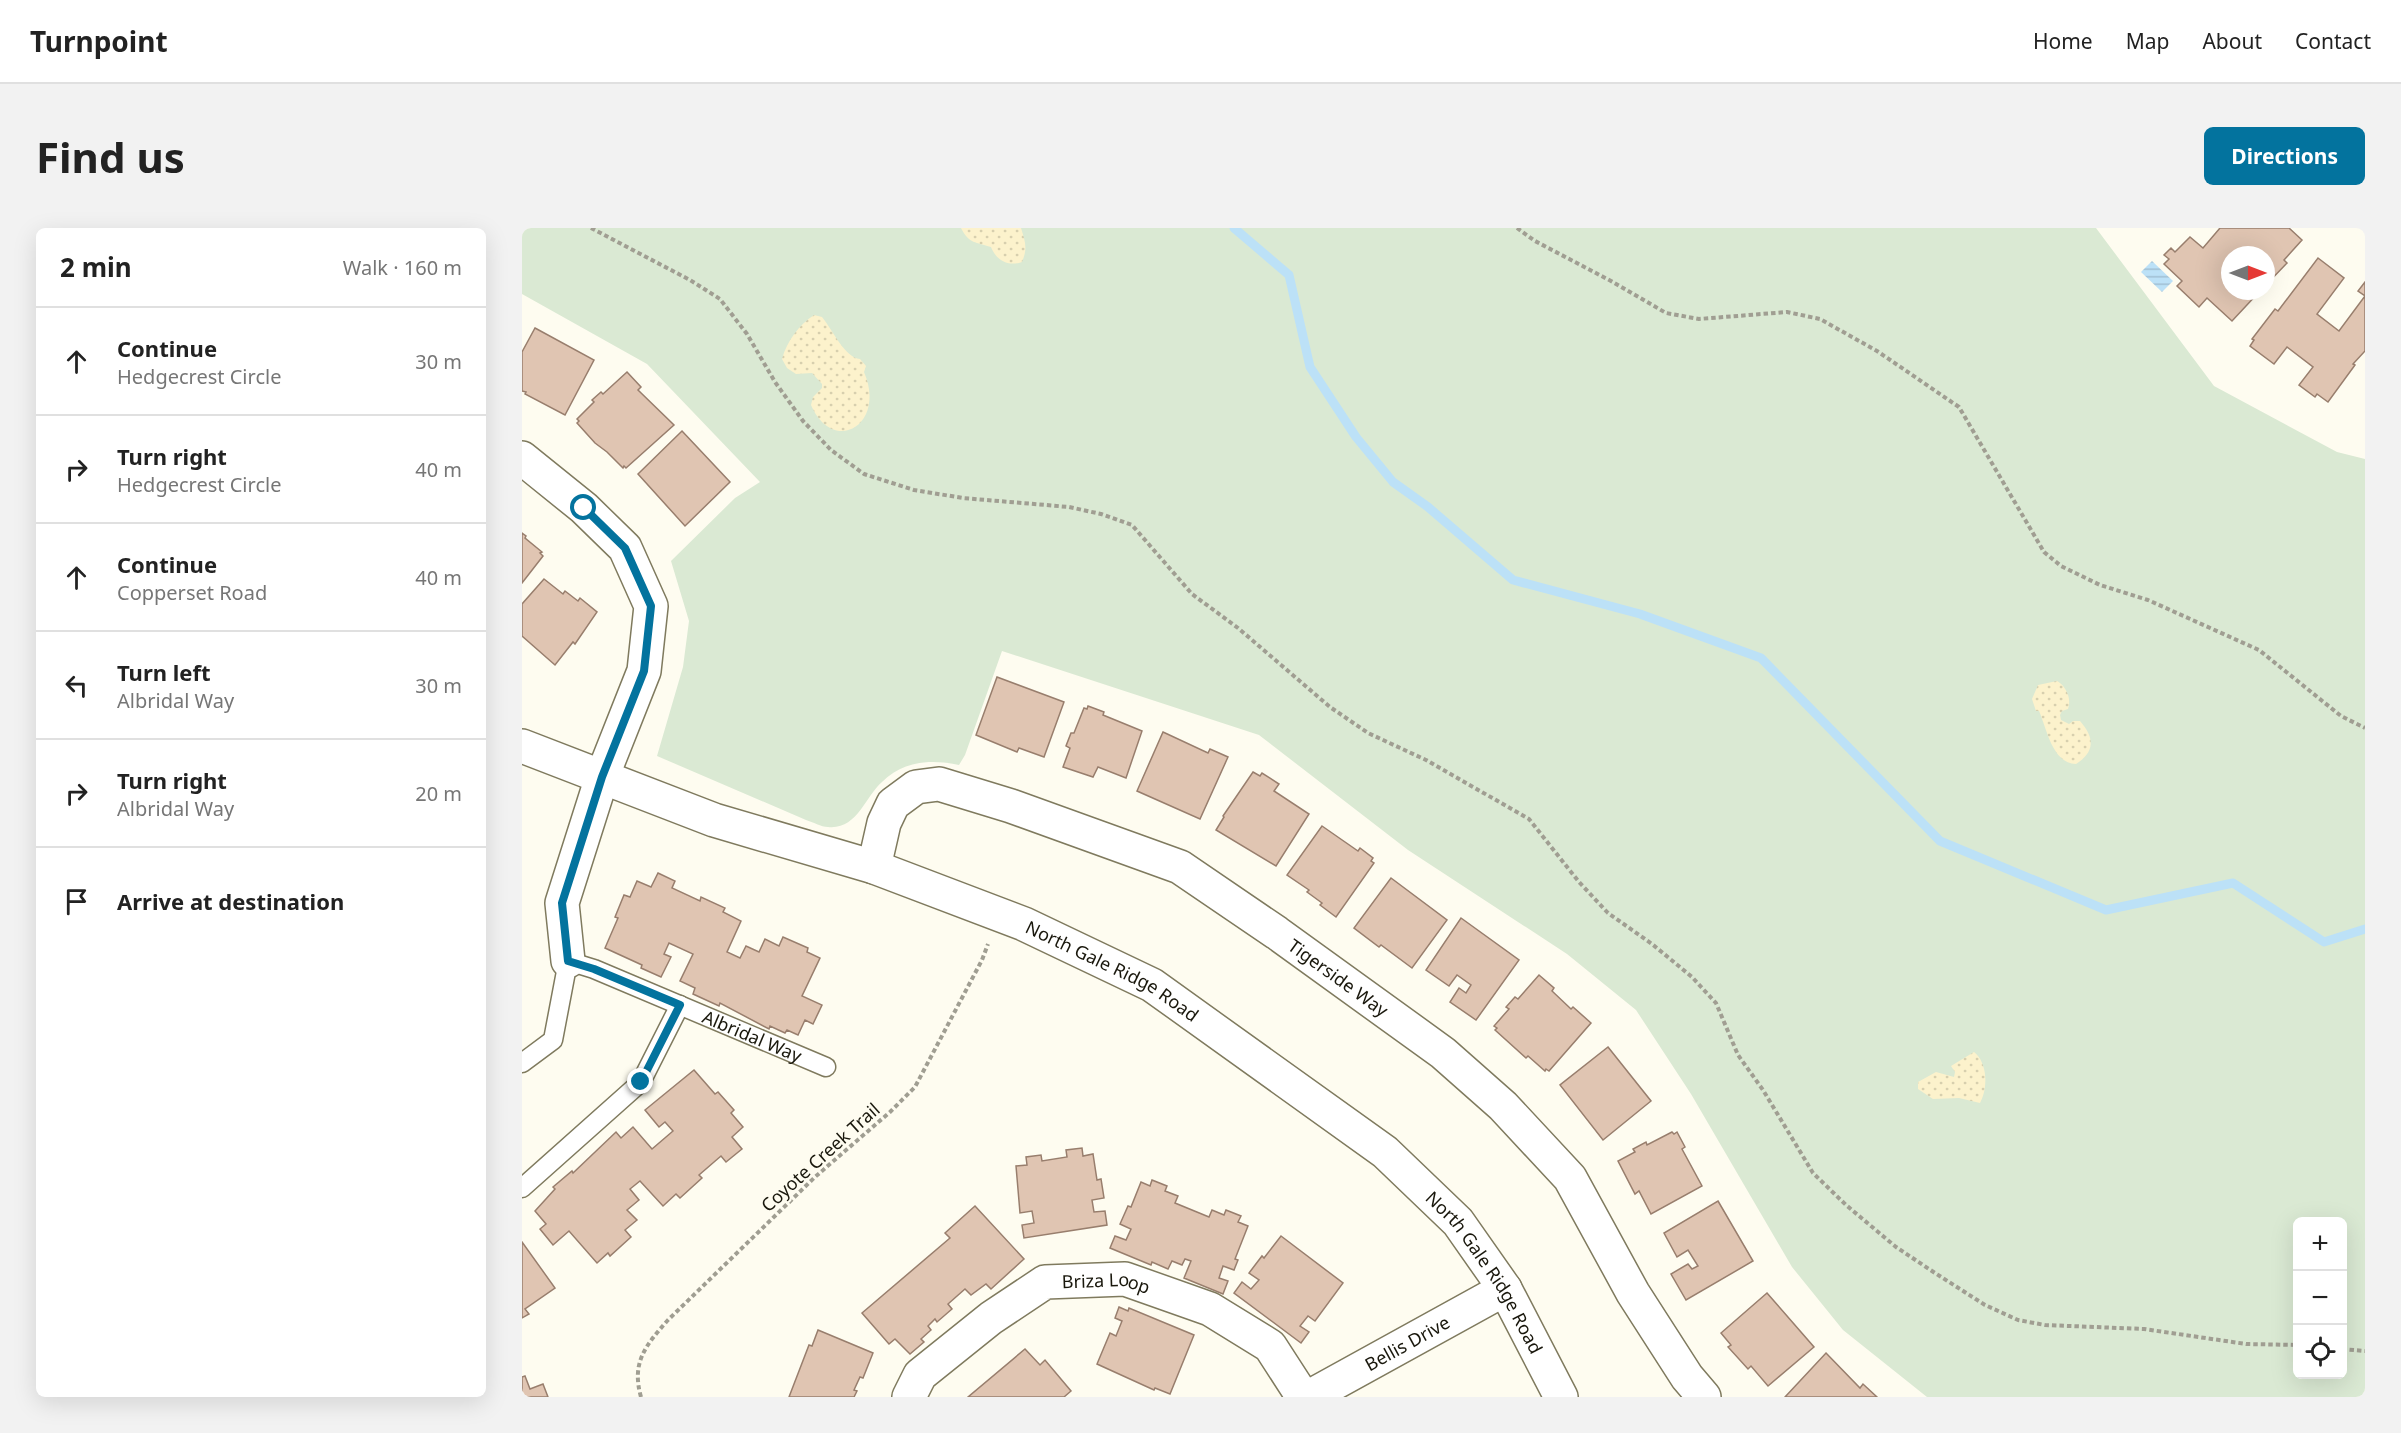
<!DOCTYPE html>
<html lang="en">
<head>
<meta charset="utf-8">
<style>
	body { margin:0; font-family:"Noto Sans",sans-serif; background:#f2f2f2; color:#222 }
	.controls { position:absolute; right:18px; bottom:18px; display:grid; overflow:hidden; border-radius:9px; box-shadow:0 6px 24px #0002 }
	.controls button { width:54px; height:54px; display:grid; place-items:center; padding:0; border:0; border-bottom:2px solid #e0e0e0; background:#fff; color:#222; font:30px sans-serif }
	.compass { position:absolute; left:1699px; top:18px; width:54px; height:54px; border-radius:50%; background:#fff; box-shadow:0 6px 24px #0002; rotate:90deg }
	.stop { position:absolute; width:18px; height:18px; margin:-14px; border:4px solid #03739e; border-radius:50%; background:#fff }
	.stop.end { background:#03739e; border-color:#fff; box-shadow:0 2px 6px #0008 }
	.list { margin:0; padding:0; list-style:none }
	h2 { display:flex; justify-content:space-between; align-items:center; height:78px; margin:0; padding:0 24px; font-size:26px }
	h2 small { font-size:20px; font-weight:400; color:#767676 }
	.list li { display:grid; grid-template-columns:39px 1fr auto; gap:18px; align-items:center; box-sizing:border-box; height:108px; padding:0 24px; border-top:2px solid #e0e0e0 }
	.list b { display:block; font-size:22px; white-space:nowrap }
	.list p { margin:0; font-size:20px; white-space:nowrap; color:#767676 }
	.list em { font-size:20px; font-style:normal; color:#767676 }
	.icon { flex:none; width:33px; height:33px; fill:none; stroke:currentColor; stroke-width:2; stroke-linecap:round; stroke-linejoin:round }
	.map { position:relative; flex:none; width:1843px; height:1169px; overflow:hidden; border-radius:9px }
	header { display:flex; align-items:center; gap:36px; box-sizing:border-box; height:84px; padding:0 30px; background:#fff; border-bottom:2px solid #e0e0e0 }
	header strong { font-size:28px }
	nav { display:flex; gap:33px; margin-inline-start:auto; font-size:21px }
	.intro { display:flex; align-items:center; justify-content:space-between; box-sizing:border-box; height:144px; padding:0 36px }
	h1 { margin:0; font-size:42px }
	.button { padding:15px 27px; border-radius:9px; background:#03739e; color:#fff; font-size:21px; font-weight:700 }
	main { display:flex; gap:36px; padding:0 36px }
	aside { flex:1; background:#fff; border-radius:9px; box-shadow:0 6px 24px #0002 }
	.map>svg:first-child { display:block }
	.green { fill:#dae9d3; fill-rule:evenodd }
	.sand { fill:url(#sand-dots) }
	.water { fill:url(#water-rules) }
	.lines { fill:none; stroke-linecap:round; stroke-linejoin:round }
	.stream { stroke:#bce1f7; stroke-width:9 }
	.building { fill:#e0c5b2; stroke:#987e6d; stroke-width:1.5 }
	.service-casing { stroke:#7f7a5e; stroke-width:21 }
	.minor-casing { stroke:#7f7a5e; stroke-width:36 }
	.tertiary-casing { stroke:#7f7a5e; stroke-width:36 }
	.path { stroke:#a09e92; stroke-width:4; stroke-dasharray:4.5 3; stroke-linecap:butt }
	.service { stroke:#fff; stroke-width:18 }
	.minor { stroke:#fff; stroke-width:33 }
	.tertiary { stroke:#fff; stroke-width:33 }
	.route { stroke:#03739e; stroke-width:8 }
	.labels { text-anchor:middle; dominant-baseline:central; stroke-width:4.5; stroke-linejoin:round; paint-order:stroke }
	.street-label { font-size:18px; fill:#19170c; stroke:#fefcf0 }
</style>
</head>
<body>
<header>
<strong>Turnpoint</strong>
<nav><a>Home</a><a>Map</a><a>About</a><a>Contact</a></nav>
</header>
<div class="intro"><h1>Find us</h1><a class="button">Directions</a></div>
<main>
<aside>
<h2>2 min<small>Walk · 160 m</small></h2>
<ul class="list">
<li><svg class="icon" aria-label="ahead" viewBox="0 0 24 24"><path d="M12 20V5M6 11l6-6 6 6"/></svg><div><b>Continue</b><p>Hedgecrest Circle</p></div><em>30 m</em></li>
<li><svg class="icon" aria-label="right" viewBox="0 0 24 24"><path d="M7 20v-9h11M14 6l5 5-5 5"/></svg><div><b>Turn right</b><p>Hedgecrest Circle</p></div><em>40 m</em></li>
<li><svg class="icon" aria-label="ahead" viewBox="0 0 24 24"><path d="M12 20V5M6 11l6-6 6 6"/></svg><div><b>Continue</b><p>Copperset Road</p></div><em>40 m</em></li>
<li><svg class="icon" aria-label="left" viewBox="0 0 24 24"><path d="M17 20v-9H6M10 6l-5 5 5 5"/></svg><div><b>Turn left</b><p>Albridal Way</p></div><em>30 m</em></li>
<li><svg class="icon" aria-label="right" viewBox="0 0 24 24"><path d="M7 20v-9h11M14 6l5 5-5 5"/></svg><div><b>Turn right</b><p>Albridal Way</p></div><em>20 m</em></li>
<li><svg class="icon" aria-label="arrive" viewBox="0 0 24 24"><path d="M6 21V4h12l-3 4 3 4H6"/></svg><div><b>Arrive at destination</b></div></li>
</ul>
</aside>
<div class="map">
<svg width="1843" height="1169" viewBox="0 0 1843 1169">
	<defs>
		<pattern id="sand-dots" width="8" height="8" patternUnits="userSpaceOnUse" patternTransform="scale(1.5)"><rect width="8" height="8" fill="#fcf2cc"/><path d="M2 2h.1M6 6h.1" fill="none" stroke="#d7cfae" stroke-width="1.8" stroke-linecap="round"/></pattern>
		<pattern id="water-rules" width="6" height="5" patternUnits="userSpaceOnUse" patternTransform="scale(1.5)"><rect width="6" height="5" fill="#bce1f7"/><path d="M0 2.5h6" fill="none" stroke="#a1c0d3"/></pattern>
	</defs>
	<rect width="100%" height="100%" fill="#fefcf0"/>
	<path class="green" d="M0 0H1574L1692 158 1815 224 1843 231V1169H1405L1321 1102 1270 1039 1169 866 1114 782 1045 726 886 622 737 507 480 423 443 527 437 537C409 531 381 533 360 554 343 569 335 602 306 599 299 599 291 594 284 592L135 528 161 439 167 393 149 333 213 270 238 254 125 136 0 66ZM1776 994H1820V1146H1776Z"/>
	<g class="sand">
		<path d="M439 0H499C503 13 506 20 500 34 486 39 474 32 469 19 454 14 447 16 439 0Z"/>
		<path d="M292 87 300 89C310 101 323 130 338 131L344 138 342 144C365 197 311 228 289 177L291 169 300 160V156L290 145 274 146 265 140 260 131C265 113 277 97 292 87Z"/>
		<path d="M1535 453C1544 458 1550 471 1546 481L1540 483 1538 487 1539 492 1547 496 1551 493H1558C1573 510 1573 524 1554 536 1530 535 1525 501 1517 483H1514L1510 471 1516 457Z"/>
		<path d="M1452 824C1466 835 1466 861 1458 875L1437 870 1411 871 1396 861V854L1414 844 1432 849 1433 844 1429 838Z"/>
	</g>
	<polygon class="water" points="1630,33 1651,53 1640,64 1619,44"/>
	<g class="lines">
		<polyline class="stream" points="712,0 767,47 788,139 834,209 871,254 906,279 991,352 1118,386 1239,430 1418,613 1584,682 1711,655 1802,714 1843,701"/>
	</g>
	<g class="building">
		<polygon points="1698,0 1767,0 1780,12 1762,32 1765,35 1744,57 1744,27 1708,27 1708,63 1738,63 1710,93 1685,70 1677,79 1655,58 1660,53 1642,36 1647,31 1642,27 1649,20 1653,24 1668,9 1681,20"/>
		<polygon points="1796,30 1822,50 1795,86 1817,103 1843,68 1836,63 1843,54 1843,123 1831,136 1833,137 1806,174 1795,166 1793,169 1777,157 1791,139 1765,119 1752,136 1728,118 1732,112 1730,111 1753,81 1756,83"/>
		<polygon points="13,100 72,132 43,187 3,166 4,164 0,163 0,124"/>
		<polygon points="105,144 119,159 116,162 152,197 104,240 102,238 101,240 85,224 73,215 55,195 57,193 55,191 72,174 70,172 79,164 81,166"/>
		<polygon points="160,203 208,254 163,298 116,246"/>
		<polygon points="0,305 4,308 3,310 20,324 18,325 21,328 0,355"/>
		<polygon points="22,351 41,366 43,363 56,373 58,370 75,384 53,416 51,414 33,437 0,408 0,376"/>
		<polygon points="475,449 542,474 522,529 497,520 495,524 454,507"/>
		<polygon points="566,478 582,484 581,487 620,503 604,550 576,539 571,549 541,539 548,520 544,518 549,505 552,505 562,480 565,481"/>
		<polygon points="641,504 686,525 688,521 706,529 678,591 615,563"/>
		<polygon points="731,544 738,548 740,545 757,556 752,563 787,586 754,638 694,602 702,589 701,588"/>
		<polygon points="800,598 836,623 838,620 851,630 849,633 852,635 814,689 798,677 800,675 785,664 787,662 765,647"/>
		<polygon points="136,645 153,653 150,660 178,673 179,669 203,680 201,684 219,693 205,724 218,730 224,718 237,724 243,711 257,718 261,709 286,720 285,724 298,730 280,768 300,777 291,796 283,792 276,807 265,802 263,805 248,798 247,801 198,775 197,778 171,766 173,760 158,753 171,726 147,715 142,726 149,729 139,749 119,740 120,737 83,720 96,690 93,689 102,667 108,669 115,653 129,659"/>
		<polygon points="869,650 925,692 890,740 859,717 857,719 832,700"/>
		<polygon points="939,690 997,732 954,792 928,774 937,760 944,765 949,757 935,747 927,758 904,742"/>
		<polygon points="1017,747 1032,760 1030,763 1049,781 1051,779 1069,795 1027,843 1024,841 1023,843 1006,828 1004,830 973,802 975,800 972,798 987,781 984,779 993,769 996,771"/>
		<polygon points="1086,819 1129,873 1081,912 1038,857"/>
		<polygon points="172,842 193,866 196,864 212,882 209,885 221,899 210,909 220,921 204,934 199,928 177,947 180,950 158,970 154,966 141,978 118,953 108,961 117,972 105,982 115,992 103,1002 109,1009 88,1028 86,1025 75,1035 47,1003 31,1017 18,1001 24,996 13,983 33,961 31,959 50,943 51,945 94,904 99,910 111,899 130,921 151,903 143,894 137,899 123,882"/>
		<polygon points="1150,904 1152,906 1155,904 1163,919 1160,921 1180,958 1129,986 1117,963 1113,966 1096,933 1113,924 1111,921 1124,914 1125,917"/>
		<polygon points="560,920 561,928 571,926 575,952 579,951 582,970 570,972 572,984 583,983 585,997 502,1010 500,997 512,995 510,983 498,985 494,938 505,937 504,929 519,927 520,933 545,929 544,922"/>
		<polygon points="630,952 645,958 643,963 656,968 653,975 687,989 690,982 702,987 704,982 719,988 716,994 726,998 713,1031 716,1032 712,1042 701,1038 697,1050 706,1053 701,1066 662,1050 669,1033 663,1031 660,1037 650,1033 646,1041 630,1034 629,1037 588,1020 593,1008 604,1012 609,1001 598,996 606,978 609,979 619,954 628,958"/>
		<polygon points="1196,973 1231,1033 1164,1072 1149,1046 1166,1036 1170,1041 1176,1038 1166,1022 1155,1029 1142,1005"/>
		<polygon points="453,978 502,1031 469,1061 464,1056 449,1067 443,1061 426,1076 430,1081 415,1094 413,1091 406,1098 409,1102 399,1111 402,1114 388,1126 373,1111 367,1116 340,1085 428,1010 423,1005"/>
		<polygon points="759,1008 821,1055 793,1093 786,1088 778,1098 787,1104 779,1115 712,1065 720,1054 729,1061 737,1052 727,1045 740,1028 742,1030"/>
		<polygon points="0,1014 33,1060 3,1081 7,1086 0,1090"/>
		<polygon points="1245,1065 1292,1119 1246,1158 1229,1138 1226,1141 1206,1119 1209,1117 1199,1105"/>
		<polygon points="597,1079 606,1083 607,1080 672,1107 648,1166 633,1160 632,1162 575,1136 588,1105 594,1108 600,1093 593,1090"/>
		<polygon points="296,1102 351,1125 341,1150 338,1149 332,1162 335,1163 332,1169 267,1169 287,1117 290,1118"/>
		<polygon points="503,1121 518,1137 523,1132 549,1163 542,1169 446,1169"/>
		<polygon points="1304,1125 1338,1160 1341,1156 1355,1169 1263,1169"/>
		<polygon points="3,1148 8,1161 21,1156 26,1169 0,1169 0,1149"/>
	</g>
	<g class="lines">
		<defs>
			<g id="service">
				<path id="s1" d="M0 835 31 812 46 733 72 741 304 839"/>
				<polyline points="0,960 119,854 158,777"/>
			</g>
			<g id="minor">
				<polyline points="0,230 62,280 103,320 129,378 122,443 80,549 40,675 46,733"/>
				<path id="s2" d="M352 639 362 595 371 576 394 559 417 556 489 578 658 639 755 705 921 825 981 878 1048 950 1111 1065 1165 1149 1182 1169"/>
				<path id="s3" d="M387 1169 398 1147 469 1090 523 1054 603 1051 688 1081 748 1118 781 1169"/>
				<path id="s4" d="M787 1169 983 1061"/>
			</g>
			<g id="tertiary">
				<path id="s5" d="M0 518 192 592 352 639 502 696 630 757 863 924 936 994 983 1061 1039 1169"/>
			</g>
		</defs>
		<use href="#service" class="service-casing"/>
		<use href="#minor" class="minor-casing"/>
		<use href="#tertiary" class="tertiary-casing"/>
		<g class="path">
			<polyline points="69,0 168,52 198,71 225,106 253,154 281,193 309,222 342,246 392,262 441,270 547,279 579,286 610,297 670,366 716,400 808,479 846,505 904,532 1007,591 1057,654 1086,685 1130,716 1170,749 1194,775 1216,827 1241,862 1291,945 1324,977 1374,1019 1413,1045 1463,1077 1496,1092 1523,1097 1622,1101 1724,1116 1776,1117"/>
			<polyline points="995,0 1013,13 1089,53 1144,85 1177,91 1265,84 1298,91 1355,123 1437,179 1522,324 1539,338 1578,357 1626,372 1737,422 1819,488 1843,500"/>
			<polyline points="1820,1121 1843,1123"/>
			<path d="M119 1169C109 1134 124 1117 146 1092L293 949 368 884 393 859 460 732 466 716"/>
		</g>
		<use href="#service" class="service"/>
		<use href="#minor" class="minor"/>
		<use href="#tertiary" class="tertiary"/>
	</g>
	<g class="lines">
		<polyline class="route" points="62,280 103,320 129,378 122,443 80,549 40,675 46,733 72,741 158,777 119,854"/>
	</g>
	<g class="labels">
		<g class="street-label">
			<text stroke="none"><textPath href="#s5" startOffset="633">North Gale Ridge Road</textPath></text>
			<text stroke="none"><textPath href="#s2" startOffset="566">Tigerside Way</textPath></text>
			<text stroke="none"><textPath href="#s1" startOffset="318">Albridal Way</textPath></text>
			<text transform="translate(298 929) rotate(-42)">Coyote Creek Trail</text>
			<text stroke="none"><textPath href="#s5" startOffset="1119">North Gale Ridge Road</textPath></text>
			<text stroke="none"><textPath href="#s3" startOffset="242">Briza Loop</textPath></text>
			<text stroke="none"><textPath href="#s4" startOffset="112">Bellis Drive</textPath></text>
		</g>
	</g>
</svg>
<div class="controls">
<button>+</button>
<button>−</button>
<button><svg class="icon" aria-label="locate" viewBox="0 0 24 24"><circle cx="12" cy="12" r="6"/><path d="M12 2v4M12 18v4M2 12h4M18 12h4"/></svg></button>
</div>
<svg class="compass" viewBox="-18 -18 36 36"><path d="M0-13l5 13h-10z" fill="#e53935"/><path d="M0 13l5-13h-10z" fill="#767676"/></svg>
<div class="stop" style="left:62px;top:280px"></div>
<div class="stop end" style="left:119px;top:854px"></div>
</div>
</main>
</body>
</html>
